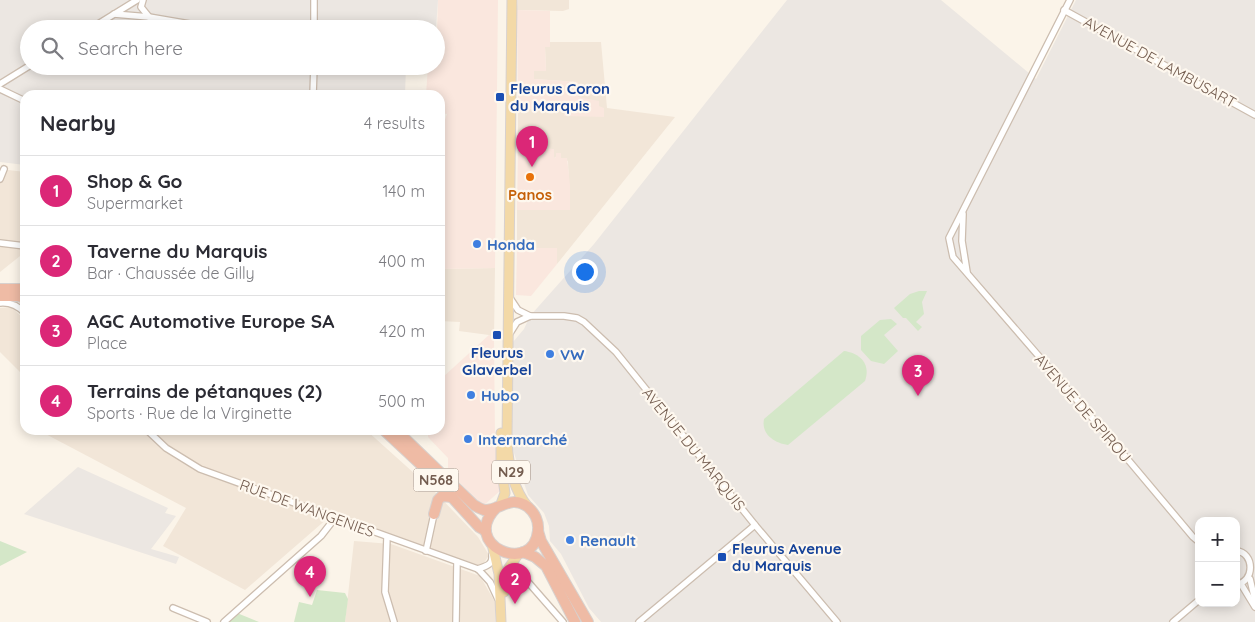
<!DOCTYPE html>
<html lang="en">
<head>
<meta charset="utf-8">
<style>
	body { margin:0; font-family:Quicksand,sans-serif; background:#f7f7f7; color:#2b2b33 }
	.controls { position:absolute; right:15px; bottom:15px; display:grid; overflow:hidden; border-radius:10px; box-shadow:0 2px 12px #0003 }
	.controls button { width:45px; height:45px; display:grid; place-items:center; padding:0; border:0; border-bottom:1px solid #e1e1e2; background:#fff; color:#2b2b33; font:25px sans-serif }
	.you { position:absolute; left:584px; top:271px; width:18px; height:18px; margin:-12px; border:4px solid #fff; border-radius:50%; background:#1a73e8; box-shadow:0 0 0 8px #1a73e833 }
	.badge { display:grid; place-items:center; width:32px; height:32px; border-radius:50%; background:#db2777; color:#fff; font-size:16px; font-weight:700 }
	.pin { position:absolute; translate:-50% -41px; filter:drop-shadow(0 1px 2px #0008) }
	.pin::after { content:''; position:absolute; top:26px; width:18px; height:15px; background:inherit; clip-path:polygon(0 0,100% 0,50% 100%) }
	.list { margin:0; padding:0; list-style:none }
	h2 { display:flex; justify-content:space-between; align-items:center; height:65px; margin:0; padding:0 20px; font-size:21px }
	h2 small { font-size:16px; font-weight:400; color:#7c7c81 }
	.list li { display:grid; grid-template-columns:32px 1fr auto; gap:15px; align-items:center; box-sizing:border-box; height:70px; padding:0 20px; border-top:1px solid #e1e1e2 }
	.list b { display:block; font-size:19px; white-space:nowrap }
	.list p { margin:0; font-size:16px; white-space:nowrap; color:#7c7c81 }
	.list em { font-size:16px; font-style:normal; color:#7c7c81 }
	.icon { flex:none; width:28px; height:28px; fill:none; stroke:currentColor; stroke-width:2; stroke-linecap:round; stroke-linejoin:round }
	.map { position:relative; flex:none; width:1255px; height:622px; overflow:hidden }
	.search { position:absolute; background:#fff; box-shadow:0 2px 12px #0003; left:20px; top:20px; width:425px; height:55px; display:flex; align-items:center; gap:12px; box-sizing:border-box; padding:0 18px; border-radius:28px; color:#7c7c81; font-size:19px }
	.panel { position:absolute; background:#fff; box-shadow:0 2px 12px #0003; left:20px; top:90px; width:425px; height:345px; border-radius:15px }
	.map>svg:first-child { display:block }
	.residential { fill:#f2e6d8 }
	.commercial { fill:#fae7de }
	.industrial { fill:#ece7e2; fill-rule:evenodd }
	.green { fill:#d4e7c8 }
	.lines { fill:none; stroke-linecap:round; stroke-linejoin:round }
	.street-casing { stroke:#ccbdaf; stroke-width:8 }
	.primary-casing { stroke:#d8d1ce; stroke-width:11 }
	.highway-casing { stroke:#d8d1ce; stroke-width:12 }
	.street { stroke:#fff; stroke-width:5.5 }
	.primary { stroke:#f3d9a7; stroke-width:9 }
	.highway { stroke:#efbba5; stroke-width:10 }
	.transit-dot { fill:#1a4fb4; stroke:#fef8ef; stroke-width:2 }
	.food-dot { fill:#e8710a; stroke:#fef8ef; stroke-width:2 }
	.shop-dot { fill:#3f7fe0; stroke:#fef8ef; stroke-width:2 }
	.labels { text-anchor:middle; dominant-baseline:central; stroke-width:4.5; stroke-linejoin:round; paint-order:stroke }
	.shield { fill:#fef8ef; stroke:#9d8b7f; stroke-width:1 }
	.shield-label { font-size:14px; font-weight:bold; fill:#735c4f }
	.street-label { font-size:15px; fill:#735c4f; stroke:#fef8ef }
	.transit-label { font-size:15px; font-weight:bold; fill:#164399; stroke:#fef8ef; text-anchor:start }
	.food-label { font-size:15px; font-weight:bold; fill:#c56008; stroke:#fef8ef }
	.shop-label { font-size:15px; font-weight:bold; fill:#366cbe; stroke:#fef8ef; text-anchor:start }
</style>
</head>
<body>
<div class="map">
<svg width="1255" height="622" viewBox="0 0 1255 622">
	<rect width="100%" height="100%" fill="#fbf4e9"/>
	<g class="residential">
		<polygon points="518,0 569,0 569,9 563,11 517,10"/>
		<polygon points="550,42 601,42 607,108 675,117 557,264 557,248 517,248 517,210 570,210 568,161 561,158 561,153 554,158 554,149 518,148 518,108 564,111 564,115 599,106 578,97 577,82 534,79 534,71 546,71 545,47 550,47"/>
		<polygon points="0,169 25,172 25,252 0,272"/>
		<polygon points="495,268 494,339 489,335 459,331 460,322 440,321 440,269"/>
		<polygon points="11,307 25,320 25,377 0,352 0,308"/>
		<polygon points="38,430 366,430 435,492 478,537 489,555 482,566 415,544 348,517 336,511 245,590 163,546 186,508"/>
		<polygon points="354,541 391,544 480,576 495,602 495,622 345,622"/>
	</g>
	<g class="commercial">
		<polygon points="438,0 498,0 495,268 440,269 440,141 442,128 447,114 440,113 440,95 426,95 428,66 436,66"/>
		<polygon points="517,10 550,11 550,47 545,47 546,71 534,71 534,79 578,82 578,97 599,101 599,106 604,108 604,117 564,116 564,111 518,108"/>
		<polygon points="518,148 554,149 554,158 556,157 556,153 561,153 561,158 567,158 570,185 570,210 517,210"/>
		<polygon points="517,248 557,248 557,264 531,296 516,295"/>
		<polygon points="489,335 494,339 495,438 501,490 483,506 448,471 448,458 428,437 428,430 440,430 440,383 442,378"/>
	</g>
	<g class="industrial">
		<polygon points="0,0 438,0 436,29 29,29 29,66 406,66 405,95 25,95 25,165 0,162"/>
		<path d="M787 0H941L1036 79 1076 0H1255V622H601L589 608 561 554 550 541 549 526 544 513 528 495 512 447 513 342 524 329 530 316 594 244ZM1199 521H1236V603H1199Z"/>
		<polygon points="78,467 168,508 165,513 176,516 151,549 179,557 176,564 24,514"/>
	</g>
	<g class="green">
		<polygon points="919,291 927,291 922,302 924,314 916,322 922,327 918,331 906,318 903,318 894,308 910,294"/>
		<polygon points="891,319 897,324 884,335 898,351 884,364 871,361 861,350 861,336 880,320"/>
		<path d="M844 351C860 353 871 364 865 381L788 445C774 443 761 434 764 419Z"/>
		<polygon points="0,541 27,552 0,566"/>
		<polygon points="317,590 345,593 348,599 345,622 294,622 299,602 312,605"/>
		<polygon points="237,613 259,622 228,622"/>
	</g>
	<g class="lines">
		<defs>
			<g id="street">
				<polyline points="143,0 141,7 149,17"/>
				<polyline points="1070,0 949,238 953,257 1114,443 1193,537 1199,542"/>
				<polyline points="1064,10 1255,115"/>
				<polyline points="114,14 149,17 219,29"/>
				<polyline points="90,29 137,0"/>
				<polyline points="314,29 314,0"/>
				<polyline points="0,84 29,66"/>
				<polyline points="0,89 25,101"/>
				<polyline points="313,95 314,66"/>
				<polyline points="0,179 4,169"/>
				<polyline points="963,214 962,241 967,272"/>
				<polyline points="0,243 25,246"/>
				<polyline points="510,298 518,310 530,316"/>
				<path d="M0 303C10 302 18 306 25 313"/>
				<polyline points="510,333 517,322 530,316 564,316 577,318 584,322 616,352 755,525 837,622"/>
				<polyline points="147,430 166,448 200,469 478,569 490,582 498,599 499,600"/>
				<polyline points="387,537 385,592 394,622"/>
				<polyline points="426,551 434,514"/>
				<path d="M1236 551C1255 552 1255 583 1236 584"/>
				<path d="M478 569C486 566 493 565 492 555"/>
				<polyline points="1250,579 1255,600"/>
				<polyline points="528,582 563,622"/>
				<polyline points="1241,584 1255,607"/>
				<polyline points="173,608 207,622"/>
				<polyline points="224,622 321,536 335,518"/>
				<polyline points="456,622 457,562"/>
				<polyline points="639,622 755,525"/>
				<polyline points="1173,622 1199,600"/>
			</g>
			<g id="primary">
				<path d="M512 0 507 440C508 464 513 489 528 507"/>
				<polyline points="501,433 501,464 505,493 501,504"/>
				<polyline points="492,544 499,574 501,622"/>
				<polyline points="504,592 508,569 519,553"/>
			</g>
			<g id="highway">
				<polyline points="0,289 25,289"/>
				<polyline points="0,296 18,296 25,298"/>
				<polyline points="384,430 429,472 479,527 486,531"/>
				<path d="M396 430 474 505C477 507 481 509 484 510 500 511 510 494 528 507 535 513 539 522 538 531 533 577 458 545 497 507"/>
				<polyline points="434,514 438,500 442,496 452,497"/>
				<polyline points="538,531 541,541 588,622"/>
				<polyline points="523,552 535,557 546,566 575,622"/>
			</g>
		</defs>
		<use href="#street" class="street-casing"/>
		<use href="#primary" class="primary-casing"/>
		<use href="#highway" class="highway-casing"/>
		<use href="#street" class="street"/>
		<use href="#primary" class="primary"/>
		<use href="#highway" class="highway"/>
	</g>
	<g class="transit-dot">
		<rect x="495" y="92" width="10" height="10" rx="2.5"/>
		<rect x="492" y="330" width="10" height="10" rx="2.5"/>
		<rect x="717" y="552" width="10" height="10" rx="2.5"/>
	</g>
	<circle class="food-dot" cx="530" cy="177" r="5"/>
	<g class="shop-dot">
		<circle cx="477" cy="244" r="5"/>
		<circle cx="550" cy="354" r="5"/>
		<circle cx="471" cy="395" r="5"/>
		<circle cx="468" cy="439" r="5"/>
		<circle cx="570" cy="540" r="5"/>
	</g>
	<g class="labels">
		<g class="shield">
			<rect x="492" y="460.5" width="38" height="23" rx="4"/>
			<rect x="413.5" y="468.5" width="45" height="23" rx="4"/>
		</g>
		<g class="shield-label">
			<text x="511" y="472">N29</text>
			<text x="436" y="480">N568</text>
		</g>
		<g class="street-label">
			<text transform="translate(1160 62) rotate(29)">AVENUE DE LAMBUSART</text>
			<text transform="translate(1083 408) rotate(49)">AVENUE DE SPIROU</text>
			<text transform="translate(694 449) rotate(51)">AVENUE DU MARQUIS</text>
			<text transform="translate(307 508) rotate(20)">RUE DE WANGENIES</text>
		</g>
		<g class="transit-label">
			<text x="510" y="88">Fleurus Coron<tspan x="510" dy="17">du Marquis</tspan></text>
			<text x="497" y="352" text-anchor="middle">Fleurus<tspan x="497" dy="17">Glaverbel</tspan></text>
			<text x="732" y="548">Fleurus Avenue<tspan x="732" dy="17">du Marquis</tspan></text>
		</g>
		<g class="food-label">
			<text x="530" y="194">Panos</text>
		</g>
		<g class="shop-label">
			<text x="487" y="244">Honda</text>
			<text x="560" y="354">VW</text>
			<text x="481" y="395">Hubo</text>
			<text x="478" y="439">Intermarché</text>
			<text x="580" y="540">Renault</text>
		</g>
	</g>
</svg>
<div class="controls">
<button>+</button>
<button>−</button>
</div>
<div class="you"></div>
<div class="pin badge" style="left:532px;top:167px">1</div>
<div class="pin badge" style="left:515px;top:604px">2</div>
<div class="pin badge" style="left:918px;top:396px">3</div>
<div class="pin badge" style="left:310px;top:597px">4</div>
<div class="search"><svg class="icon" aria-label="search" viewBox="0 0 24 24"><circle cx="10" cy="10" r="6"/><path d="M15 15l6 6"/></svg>Search here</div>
<section class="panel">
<h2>Nearby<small>4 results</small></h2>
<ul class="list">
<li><span class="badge">1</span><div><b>Shop &amp; Go</b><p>Supermarket</p></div><em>140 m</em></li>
<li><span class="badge">2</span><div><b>Taverne du Marquis</b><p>Bar · Chaussée de Gilly</p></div><em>400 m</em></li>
<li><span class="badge">3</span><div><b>AGC Automotive Europe SA</b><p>Place</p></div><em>420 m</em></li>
<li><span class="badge">4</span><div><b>Terrains de pétanques (2)</b><p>Sports · Rue de la Virginette</p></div><em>500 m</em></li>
</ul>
</section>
</div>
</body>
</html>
